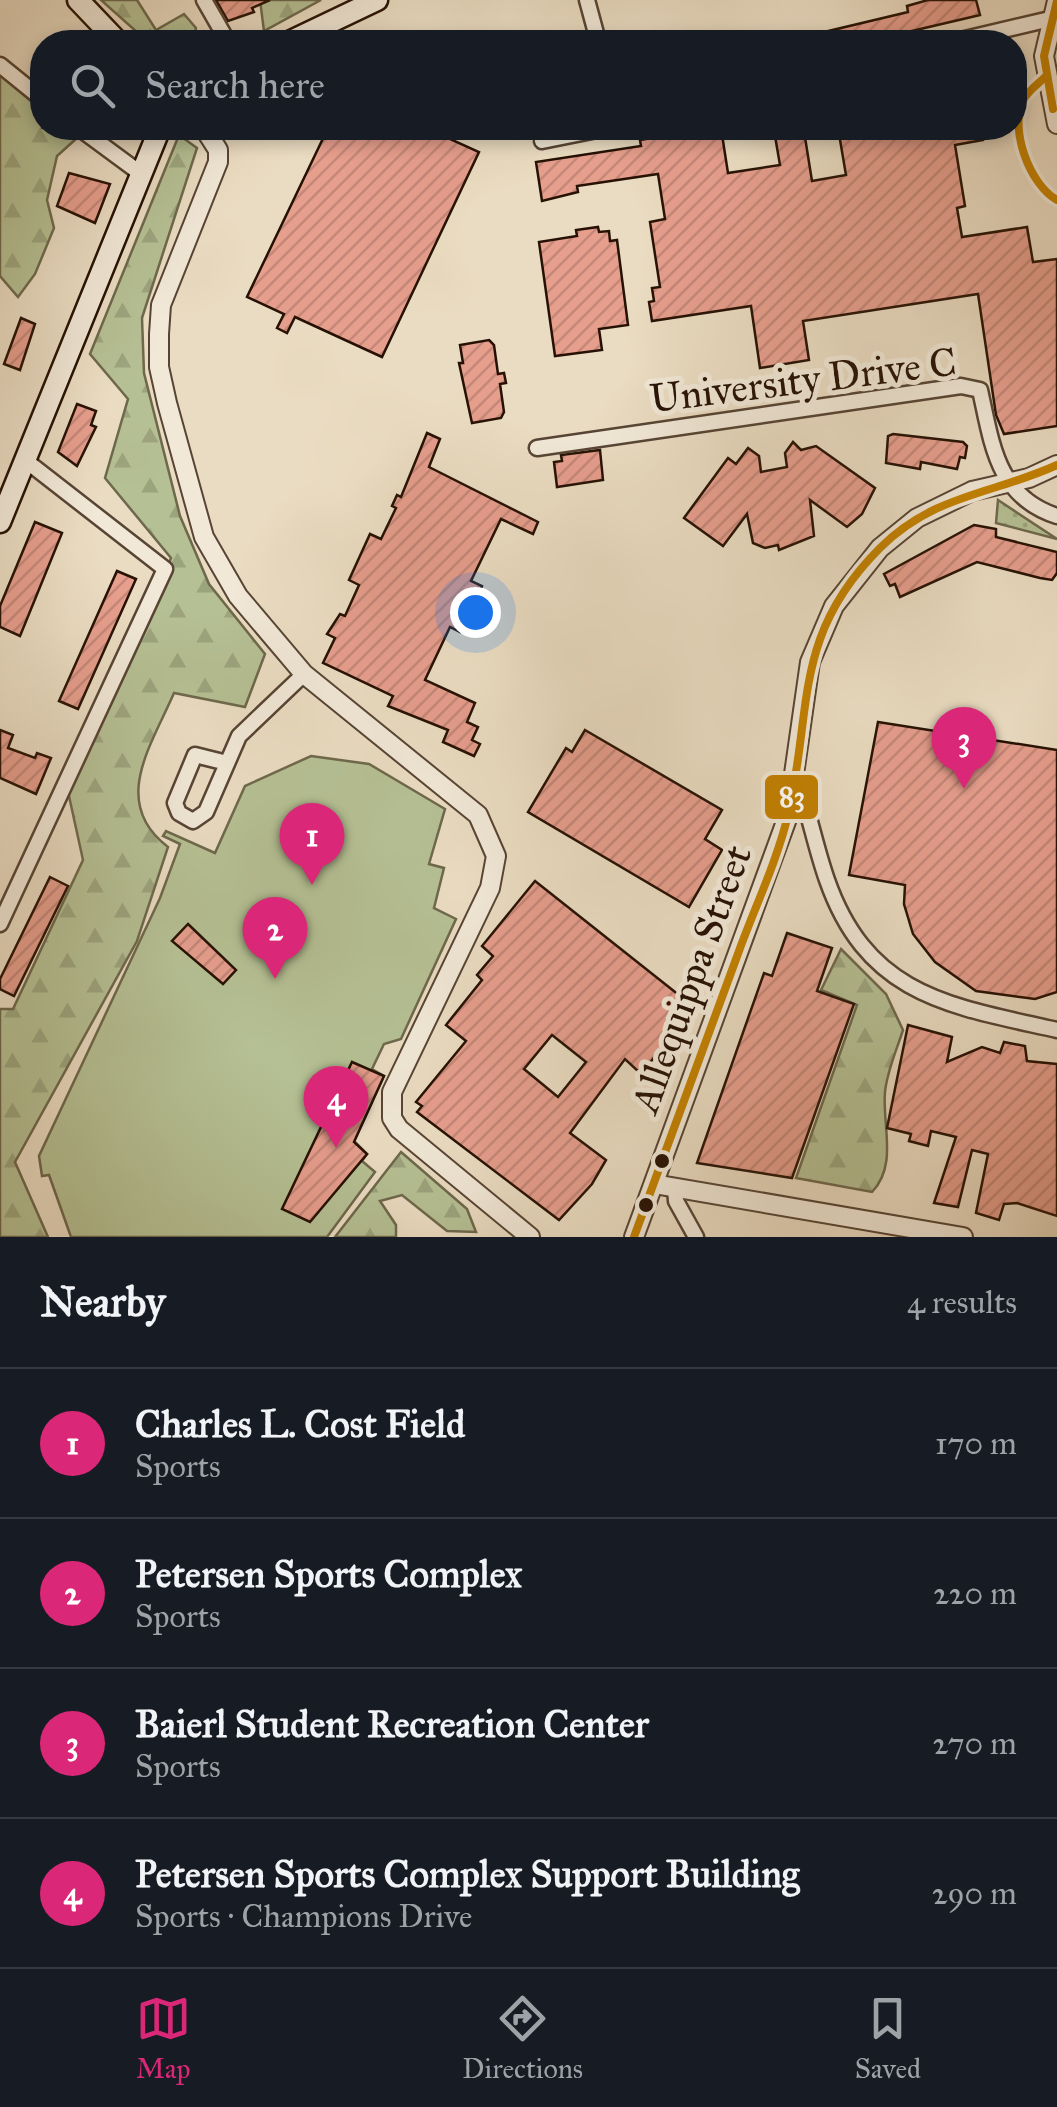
<!DOCTYPE html>
<html lang="en">
<head>
<meta charset="utf-8">
<style>
	body { margin:0; font-family:"IM FELL Great Primer",serif; background:#20242c; color:#f1f3f6 }
	.you { position:absolute; left:475px; top:612px; width:35px; height:35px; margin:-25px; border:8px solid #fff; border-radius:50%; background:#1a73e8; box-shadow:0 0 0 15px #1a73e833 }
	.badge { display:grid; place-items:center; width:65px; height:65px; border-radius:50%; background:#db2777; color:#fff; font-size:32px; font-weight:700 }
	.pin { position:absolute; translate:-50% -82px; filter:drop-shadow(0 2px 5px #0008) }
	.pin::after { content:''; position:absolute; top:52px; width:35px; height:30px; background:inherit; clip-path:polygon(0 0,100% 0,50% 100%) }
	.list { margin:0; padding:0; list-style:none }
	h2 { display:flex; justify-content:space-between; align-items:center; height:130px; margin:0; padding:0 40px; font-size:42px }
	h2 small { font-size:32px; font-weight:400; color:#9ea1a6 }
	.list li { display:grid; grid-template-columns:65px 1fr auto; gap:30px; align-items:center; box-sizing:border-box; height:150px; padding:0 40px; border-top:2px solid #363941 }
	.list b { display:block; font-size:38px; white-space:nowrap }
	.list p { margin:0; font-size:32px; white-space:nowrap; color:#9ea1a6 }
	.list em { font-size:32px; font-style:normal; color:#9ea1a6 }
	.icon { flex:none; width:55px; height:55px; fill:none; stroke:currentColor; stroke-width:2; stroke-linecap:round; stroke-linejoin:round }
	.map { position:relative; flex:none; width:1057px; height:1237px; overflow:hidden }
	.search { position:absolute; background:#171b24; box-shadow:0 5px 15px #0003; left:30px; right:30px; top:30px; height:110px; display:flex; align-items:center; gap:25px; box-sizing:border-box; padding:0 35px; border-radius:40px; color:#9ea1a6; font-size:38px }
	.sheet { height:730px; background:#171b24 }
	nav { display:flex; justify-content:space-around; align-items:center; box-sizing:border-box; height:140px; border-top:2px solid #363941; background:#171b24; font-size:28px; color:#9ea1a6 }
	nav a { display:grid; justify-items:center; gap:5px }
	nav .on { color:#db2777 }
	.map>svg:first-child { display:block }
	.grass { fill:url(#grass-dots); stroke:#6e684c; stroke-width:2.5 }
	.forest { fill:url(#forest-firs); stroke:#6e684c; stroke-width:2.5 }
	.park { fill:#b5c094; stroke:#6e684c; stroke-width:2.5 }
	.building { fill:url(#building-hatch); stroke:#261104; stroke-width:2.5; fill-rule:evenodd }
	.lines { fill:none; stroke-linecap:round; stroke-linejoin:round }
	.minor-casing { stroke:#574434; stroke-width:19 }
	.tertiary-casing { stroke:#574434; stroke-width:22 }
	.secondary-casing { stroke:#261104; stroke-width:25 }
	.minor { stroke:#f1e8d7; stroke-width:14 }
	.tertiary { stroke:#f1e8d7; stroke-width:18 }
	.secondary { stroke:#f1e8d7; stroke-width:20 }
	.bus-1-casing { stroke:#f1e8d7; stroke-width:15 }
	.bus-1 { stroke:#c38101; stroke-width:8 }
	.bus-dot { fill:#261104; stroke:#f1e8d7; stroke-width:4 }
	.labels { text-anchor:middle; dominant-baseline:central; stroke-width:10; stroke-linejoin:round; paint-order:stroke }
	.street-label { font-size:40px; fill:#261104; stroke:#f1e8d7 }
	.line-badge { stroke:#f1e8d7; stroke-width:4 }
	.badge-label { font-size:28px; text-anchor:middle; font-weight:bold; fill:#fff }
</style>
</head>
<body>
<div class="map">
<svg width="1057" height="1237" viewBox="0 0 1057 1237">
	<defs>
		<pattern id="grass-dots" width="8" height="8" patternUnits="userSpaceOnUse" patternTransform="scale(2.5)"><rect width="8" height="8" fill="#b5c094"/><path d="M2 2h.1M6 6h.1" fill="none" stroke="#9ca47e" stroke-width="1.8" stroke-linecap="round"/></pattern>
		<pattern id="forest-firs" width="22" height="20" patternUnits="userSpaceOnUse" patternTransform="scale(2.5)"><rect width="22" height="20" fill="#b5c094"/><path d="M5 1l3.5 6h-7zM16 11l3.5 6h-7z" fill="#9ca47e"/></pattern>
		<pattern id="building-hatch" width="6" height="6" patternUnits="userSpaceOnUse" patternTransform="scale(2.5)"><rect width="6" height="6" fill="#e69e8d"/><path d="M-1 1l2-2M0 6l6-6M5 7l2-2" fill="none" stroke="#c58778"/></pattern>
	</defs>
	<rect width="100%" height="100%" fill="#eadcc2"/>
	<filter id="stains"><feTurbulence type="fractalNoise" baseFrequency=".002" numOctaves="4"/><feColorMatrix values="0 0 0 0 .2 0 0 0 0 .09 0 0 0 0 .02 0 0 0 .5 -.17"/></filter>
	<radialGradient id="worn" r=".72"><stop offset=".6" stop-color="#630" stop-opacity="0"/><stop offset="1" stop-color="#630" stop-opacity=".3"/></radialGradient>
	<polygon class="grass" points="998,500 1057,539 996,523"/>
	<g class="forest">
		<polygon points="101,0 137,0 156,30 184,14 196,28 193,40 148,42"/>
		<polygon points="260,0 321,0 264,31"/>
		<polygon points="0,75 42,110 42,128 64,128 77,138 57,156 47,200 54,228 35,274 18,297 0,276"/>
		<path d="M179 135 197 148 142 318 144 373 180 516 209 584 265 654 245 707 174 693C151 746 110 803 168 847L137 941 15 1162 48 1237H0V1009H13L83 860 67 787 116 690 171 558 105 478 128 399 90 354Z"/>
		<path d="M841 949 886 994 903 1030C897 1049 887 1071 885 1092 882 1125 898 1165 872 1192L796 1178 857 1005 821 990Z"/>
		<polygon points="401,1152 467,1209 476,1232 447,1231 402,1195 380,1201 396,1225 396,1237 335,1237"/>
	</g>
	<polygon class="park" points="311,756 369,764 445,809 429,864 444,868 434,908 456,919 401,1039 384,1044 372,1069 384,1076 354,1141 367,1154 362,1161 375,1172 327,1237 71,1237 49,1175 42,1176 39,1156 160,898 180,844 163,836 166,831 215,853 245,786"/>
	<g class="building">
		<polygon points="216,0 270,0 252,8 254,12 228,21"/>
		<polygon points="928,0 976,0 980,15 865,42 796,42 795,39 908,12 907,6"/>
		<polygon points="328,128 426,128 479,152 382,357 295,317 287,333 277,328 284,314 247,297"/>
		<polygon points="710,128 721,128 728,173 780,165 775,136 804,131 812,181 846,175 838,128 981,128 983,140 955,145 965,206 957,208 962,237 1027,227 1033,262 1057,259 1057,426 1004,434 996,415 978,294 803,321 809,360 760,368 751,306 652,321 649,302 654,301 652,288 660,287 650,222 665,219 658,174 577,186 578,192 542,201 536,162 641,146 640,140"/>
		<polygon points="69,173 110,184 95,223 57,206"/>
		<polygon points="598,227 599,232 609,231 610,241 617,240 628,325 599,329 602,350 555,356 539,242 577,236 576,230"/>
		<polygon points="21,318 35,324 20,370 4,364"/>
		<polygon points="489,340 494,345 498,374 504,373 506,383 500,384 504,412 501,418 472,423 459,363 463,363 460,345"/>
		<polygon points="77,404 96,411 91,425 96,427 77,466 58,452"/>
		<polygon points="427,433 440,439 429,467 538,522 533,534 501,519 471,581 482,586 460,632 450,627 425,680 475,703 467,722 478,727 472,740 480,744 474,756 443,742 448,730 388,706 393,696 323,663 335,638 327,634 340,614 345,616 359,585 349,580 370,534 381,539 396,508 392,506 397,495 401,497"/>
		<polygon points="893,434 963,442 967,446 965,458 960,457 957,469 921,462 920,469 886,463 888,436"/>
		<polygon points="793,442 801,450 816,446 875,488 862,514 847,527 810,500 814,536 779,550 778,545 765,548 753,543 747,514 723,546 684,518 728,458 736,464 748,448 759,456 761,472 787,467 785,453"/>
		<polygon points="600,450 603,480 557,487 554,462 562,461 561,455"/>
		<polygon points="35,522 62,533 20,636 0,627 0,606"/>
		<polygon points="974,525 996,529 996,537 1057,552 1057,573 1052,580 1040,578 977,562 900,597 895,584 890,586 884,574"/>
		<polygon points="117,571 136,579 78,709 59,701"/>
		<polygon points="878,722 1057,750 1057,992 1035,999 976,991 935,962 913,934 904,904 905,885 849,875"/>
		<polygon points="0,730 13,735 8,748 35,758 37,753 51,758 36,794 0,778"/>
		<polygon points="585,730 722,810 705,839 722,850 689,907 528,812 566,748 572,752"/>
		<polygon points="50,877 68,886 14,996 0,989 0,979"/>
		<path d="M535 881 694 1007 641 1074 625 1059 570 1133 606 1160 592 1184 559 1220 417 1112 422 1106 416 1102 466 1041 446 1025 482 980 477 975 493 956 482 946ZM552 1035 586 1062 558 1097 524 1069Z"/>
		<polygon points="188,924 236,970 223,984 172,941"/>
		<polygon points="787,933 832,948 817,991 854,1004 792,1178 697,1163 764,973 772,976"/>
		<polygon points="908,1025 952,1037 947,1062 982,1047 1000,1053 1004,1042 1025,1046 1027,1061 1057,1064 1057,1216 1017,1203 1004,1204 999,1220 976,1213 988,1154 972,1150 958,1207 934,1203 956,1137 931,1131 928,1146 909,1141 911,1134 887,1128"/>
		<polygon points="352,1062 384,1076 354,1142 367,1154 310,1222 282,1209"/>
	</g>
	<g class="lines">
		<defs>
			<g id="minor">
				<polyline points="204,0 228,42"/>
				<polyline points="587,0 597,37"/>
				<polyline points="952,42 1050,19"/>
				<polyline points="0,65 42,99"/>
				<polyline points="79,128 140,173"/>
				<polyline points="542,141 607,128"/>
				<path d="M537 448 961 386 980 390C992 444 997 497 1057 516"/>
				<polyline points="227,763 195,755 175,803 179,813 193,821 206,812 239,736 304,674"/>
				<path d="M796 777C809 811 815 846 827 880 868 997 951 1006 1057 1030"/>
				<polyline points="0,924 165,569 25,460"/>
				<polyline points="675,1188 676,1201 696,1237"/>
			</g>
			<g id="tertiary">
				<polyline points="1057,1 1044,56 1057,124"/>
				<polyline points="204,128 218,150 218,162 161,305 159,334 159,367 167,403 204,537 238,596 304,674 478,815 496,856 490,888 392,1092 392,1118 399,1129 530,1237"/>
				<polyline points="654,1184 963,1237"/>
				<polyline points="634,1237 788,816 810,662 834,606 880,548 917,518 972,491 1029,478 1057,465"/>
			</g>
			<g id="secondary">
				<polyline points="78,0 118,42"/>
				<polyline points="289,42 377,0"/>
				<polyline points="0,522 160,128"/>
			</g>
		</defs>
		<use href="#minor" class="minor-casing"/>
		<use href="#tertiary" class="tertiary-casing"/>
		<use href="#secondary" class="secondary-casing"/>
		<use href="#minor" class="minor"/>
		<use href="#tertiary" class="tertiary"/>
		<use href="#secondary" class="secondary"/>
		<defs>
			<g id="bus-1">
				<path d="M1045 77C1038 84 1028 91 1023 100 1009 130 1030 185 1057 200"/>
				<polyline points="1053,109 1044,56 1057,1"/>
				<path d="M634 1237C669 1142 704 1046 739 951 755 907 777 861 788 815 813 707 792 636 880 548 934 494 994 494 1057 465"/>
			</g>
		</defs>
		<use href="#bus-1" class="bus-1-casing"/>
		<use href="#bus-1" class="bus-1"/>
	</g>
	<g class="bus-dot">
		<circle cx="662" cy="1161" r="9"/>
		<circle cx="646" cy="1205" r="9"/>
	</g>
	<g class="labels">
		<g class="street-label">
			<text transform="translate(803 380) rotate(-7)">University Drive C</text>
			<text transform="translate(691 979) rotate(-70)">Allequippa Street</text>
		</g>
	</g>
	<rect class="line-badge" x="763" y="773" width="57" height="48" rx="10" fill="#c38101"/>
	<g class="badge-label">
		<text x="792" y="806">83</text>
	</g>
	<rect width="100%" height="100%" filter="url(#stains)"/>
	<rect width="100%" height="100%" fill="url(#worn)"/>
</svg>
<div class="you"></div>
<div class="pin badge" style="left:312px;top:885px">1</div>
<div class="pin badge" style="left:275px;top:979px">2</div>
<div class="pin badge" style="left:964px;top:789px">3</div>
<div class="pin badge" style="left:336px;top:1148px">4</div>
<div class="search"><svg class="icon" aria-label="search" viewBox="0 0 24 24"><circle cx="10" cy="10" r="6"/><path d="M15 15l6 6"/></svg>Search here</div>
</div>
<section class="sheet">
<h2>Nearby<small>4 results</small></h2>
<ul class="list">
<li><span class="badge">1</span><div><b>Charles L. Cost Field</b><p>Sports</p></div><em>170 m</em></li>
<li><span class="badge">2</span><div><b>Petersen Sports Complex</b><p>Sports</p></div><em>220 m</em></li>
<li><span class="badge">3</span><div><b>Baierl Student Recreation Center</b><p>Sports</p></div><em>270 m</em></li>
<li><span class="badge">4</span><div><b>Petersen Sports Complex Support Building</b><p>Sports · Champions Drive</p></div><em>290 m</em></li>
</ul>
</section>
<nav>
<a class="on"><svg class="icon" aria-label="map" viewBox="0 0 24 24"><path d="M3 6l6-2 6 2 6-2v14l-6 2-6-2-6 2zM9 4v14M15 6v14"/></svg>Map</a>
<a><svg class="icon" aria-label="directions" viewBox="0 0 24 24"><path d="M12 3l9 9-9 9-9-9zM9 14v-3h6M13 9l2 2-2 2"/></svg>Directions</a>
<a><svg class="icon" aria-label="saved" viewBox="0 0 24 24"><path d="M7 4h10v16l-5-4-5 4z"/></svg>Saved</a>
</nav>
</body>
</html>
